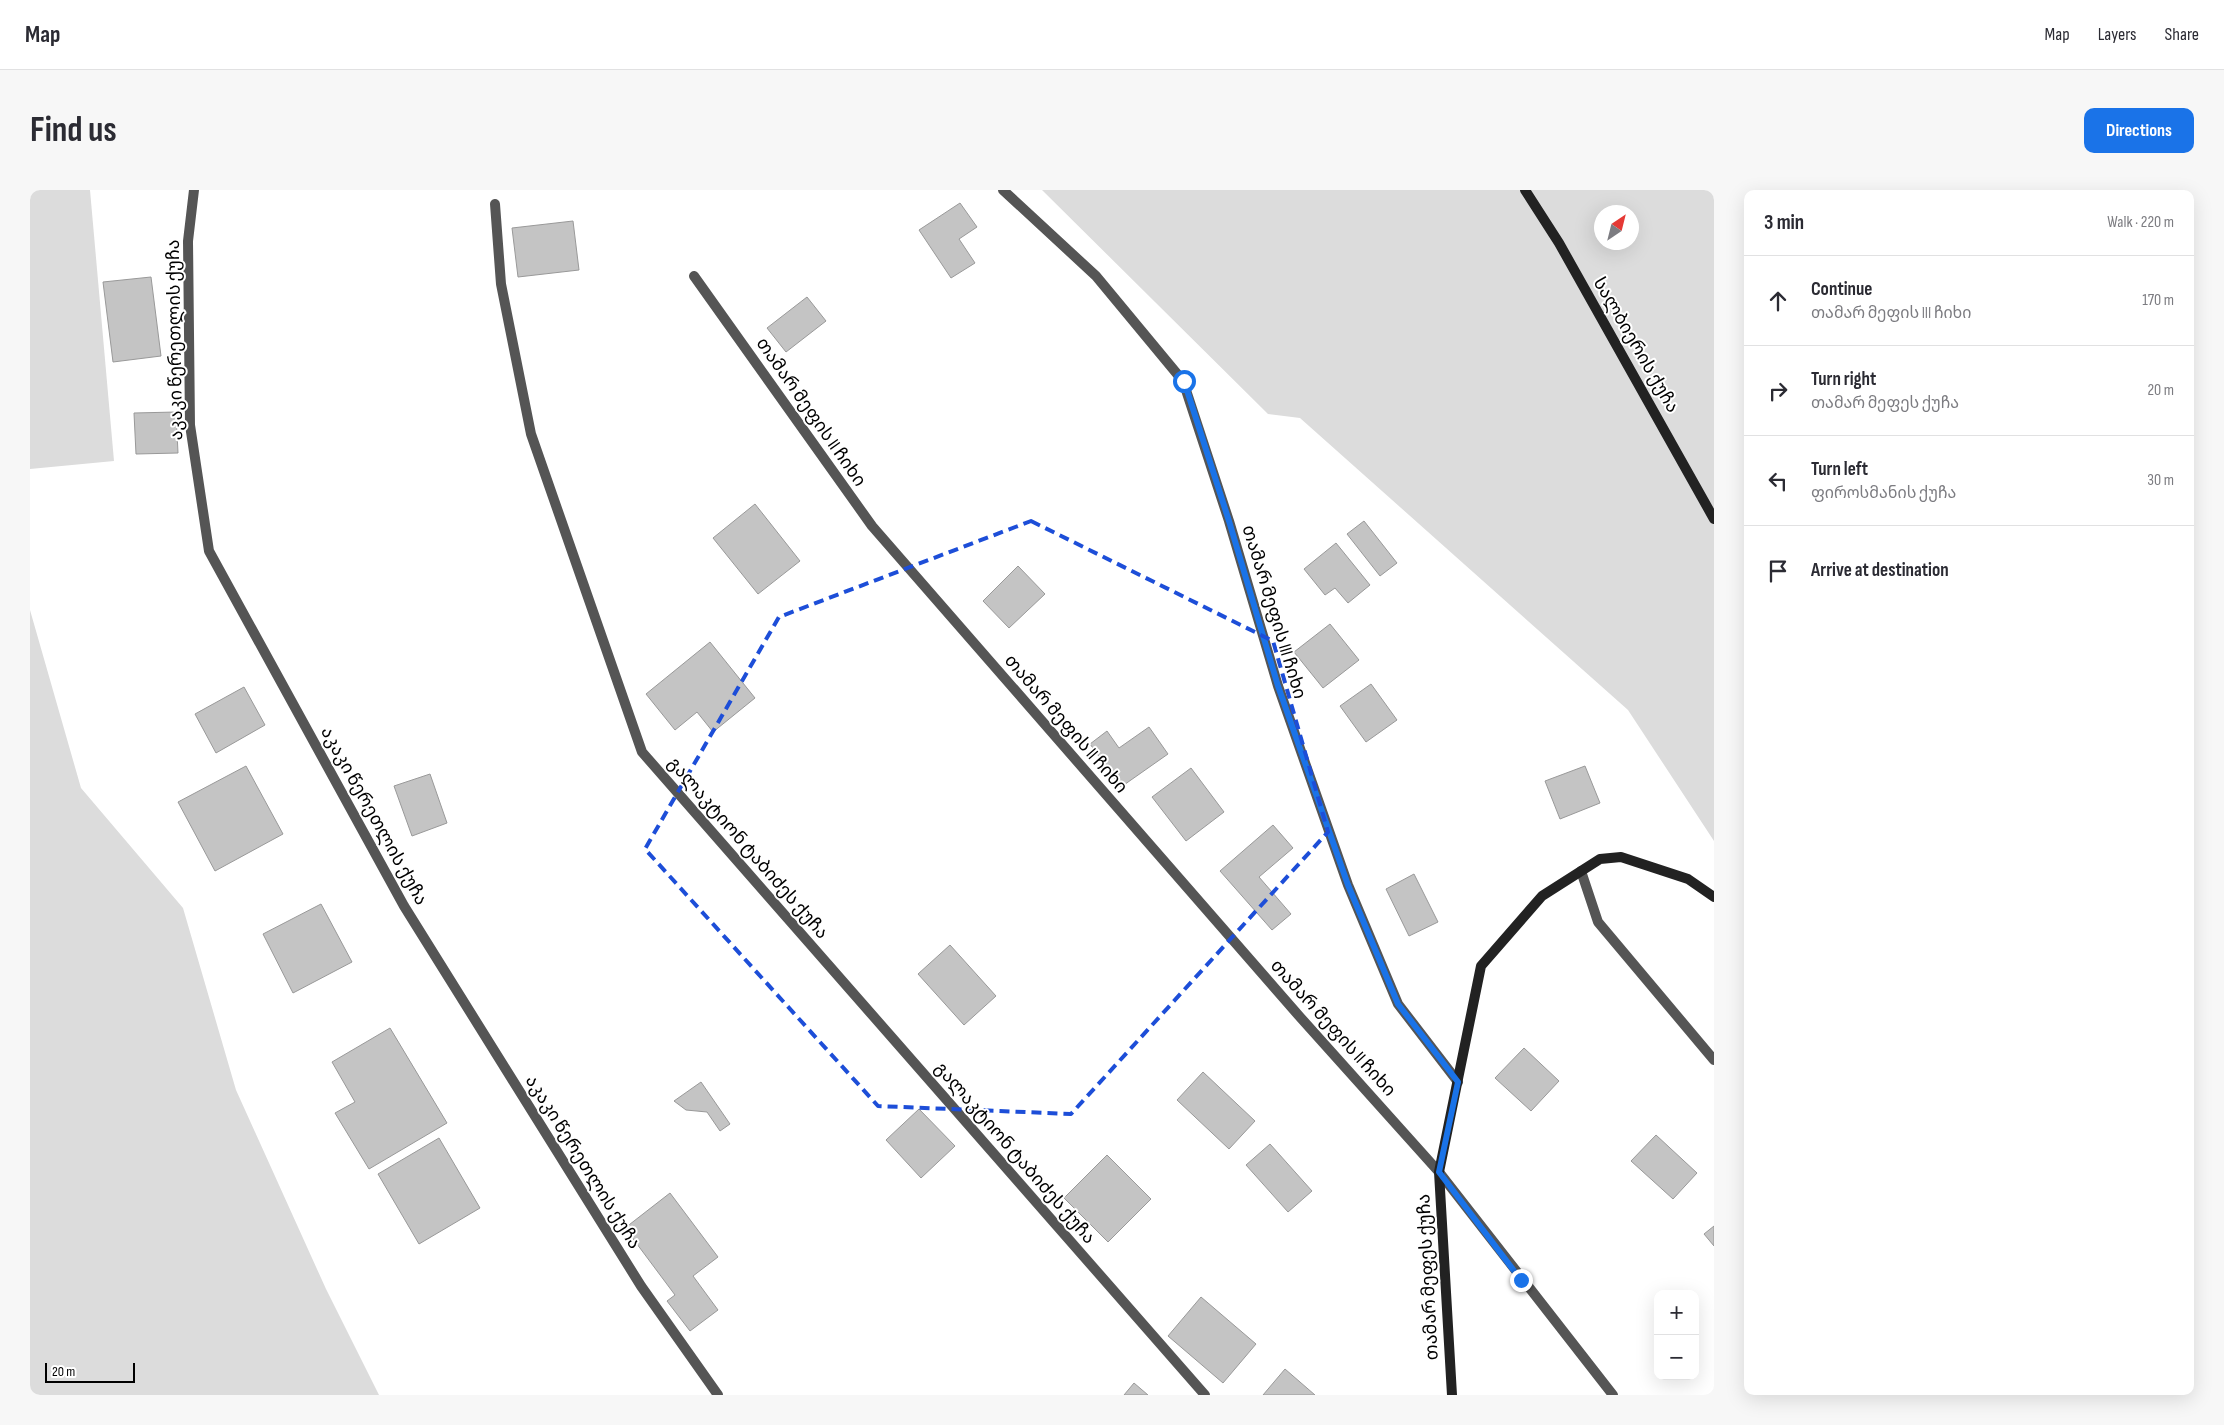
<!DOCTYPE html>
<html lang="en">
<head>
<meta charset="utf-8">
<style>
	body { margin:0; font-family:"Sofia Sans Condensed","Noto Sans Georgian",sans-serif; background:#f7f7f7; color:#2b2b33 }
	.controls { position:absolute; right:15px; bottom:15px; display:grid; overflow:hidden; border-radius:10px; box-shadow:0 5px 20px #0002 }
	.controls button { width:45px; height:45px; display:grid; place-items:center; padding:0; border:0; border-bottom:1px solid #e1e1e2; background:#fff; color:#2b2b33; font:25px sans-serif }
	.compass { position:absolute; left:1564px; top:15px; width:45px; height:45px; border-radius:50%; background:#fff; box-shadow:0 5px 20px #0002; rotate:35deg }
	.scale { position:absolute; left:15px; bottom:12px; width:90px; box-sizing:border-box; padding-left:5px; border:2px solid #000; border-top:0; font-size:14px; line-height:18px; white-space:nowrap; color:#000; -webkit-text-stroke:4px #fff; paint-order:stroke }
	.stop { position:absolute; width:15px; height:15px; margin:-11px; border:4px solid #1a73e8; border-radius:50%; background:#fff }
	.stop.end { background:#1a73e8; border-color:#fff; box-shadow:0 1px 5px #0008 }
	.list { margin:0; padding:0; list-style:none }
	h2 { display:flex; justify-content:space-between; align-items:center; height:65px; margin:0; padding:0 20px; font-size:21px }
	h2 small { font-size:16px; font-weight:400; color:#7c7c81 }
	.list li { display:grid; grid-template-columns:32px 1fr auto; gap:15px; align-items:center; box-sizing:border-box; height:90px; padding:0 20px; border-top:1px solid #e1e1e2 }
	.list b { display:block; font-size:19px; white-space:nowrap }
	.list p { margin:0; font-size:16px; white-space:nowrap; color:#7c7c81 }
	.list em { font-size:16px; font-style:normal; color:#7c7c81 }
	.icon { flex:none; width:28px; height:28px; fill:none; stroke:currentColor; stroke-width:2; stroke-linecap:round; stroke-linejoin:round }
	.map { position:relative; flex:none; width:1684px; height:1205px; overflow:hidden; border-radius:10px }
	header { display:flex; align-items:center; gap:30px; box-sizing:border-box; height:70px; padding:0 25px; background:#fff; border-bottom:1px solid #e1e1e2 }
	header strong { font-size:24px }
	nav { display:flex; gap:28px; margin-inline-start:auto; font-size:18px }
	.intro { display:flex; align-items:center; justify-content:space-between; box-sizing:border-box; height:120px; padding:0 30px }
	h1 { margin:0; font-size:35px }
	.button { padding:12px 22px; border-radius:10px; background:#1a73e8; color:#fff; font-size:18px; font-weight:700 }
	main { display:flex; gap:30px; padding:0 30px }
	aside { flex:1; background:#fff; border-radius:10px; box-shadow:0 5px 20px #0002 }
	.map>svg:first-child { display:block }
	.green { fill:#dcdcdc; fill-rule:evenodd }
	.building { fill:#c4c4c4; stroke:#999 }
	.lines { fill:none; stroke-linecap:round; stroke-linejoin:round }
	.street { stroke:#555; stroke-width:10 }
	.secondary { stroke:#222; stroke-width:10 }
	.route { stroke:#1a73e8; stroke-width:6 }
	.marked { fill:none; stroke:#1d4ed8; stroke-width:4; stroke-dasharray:10 6; stroke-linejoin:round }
	.labels { text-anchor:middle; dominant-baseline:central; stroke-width:4; stroke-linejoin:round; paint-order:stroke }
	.street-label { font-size:18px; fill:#000; stroke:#fff }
</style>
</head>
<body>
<header>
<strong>Map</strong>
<nav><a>Map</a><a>Layers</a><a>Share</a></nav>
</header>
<div class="intro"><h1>Find us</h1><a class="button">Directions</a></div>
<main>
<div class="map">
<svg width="1684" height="1205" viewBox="0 0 1684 1205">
	<rect width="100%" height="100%" fill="#fff"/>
	<g class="green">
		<polygon points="0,0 60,0 84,271 0,279"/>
		<path d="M1012 0H1684V651L1598 520 1270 228 1238 224ZM1572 22H1602V52H1572Z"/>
		<polygon points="0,420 51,598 153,718 206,900 296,1099 349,1205 0,1205"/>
	</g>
	<g class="building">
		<polygon points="930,13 947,37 929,49 945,73 921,88 889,40"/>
		<polygon points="543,31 549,80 488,87 482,38"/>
		<polygon points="121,87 131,166 83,172 73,92"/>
		<polygon points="777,107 796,131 756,162 737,138"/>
		<polygon points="146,222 148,263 106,264 104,223"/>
		<polygon points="725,314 770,371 728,404 683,348"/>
		<polygon points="1334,331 1367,373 1350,386 1317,344"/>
		<polygon points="1306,353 1340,395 1318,413 1305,398 1295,405 1274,379"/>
		<polygon points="988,376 1015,404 979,438 953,411"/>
		<polygon points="1300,434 1329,470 1293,498 1264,462"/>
		<polygon points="680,452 725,508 683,542 667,522 645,540 616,504"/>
		<polygon points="1341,494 1367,530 1336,552 1310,516"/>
		<polygon points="214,497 235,535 186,563 165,524"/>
		<polygon points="1119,537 1138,564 1091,597 1060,554 1077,541 1089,558"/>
		<polygon points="216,576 253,644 185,681 148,612"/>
		<polygon points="1555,576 1570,613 1530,629 1515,591"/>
		<polygon points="1161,578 1194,622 1156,651 1122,607"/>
		<polygon points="400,584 417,633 382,646 364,596"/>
		<polygon points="1243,635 1263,658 1229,687 1261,724 1242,740 1190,681"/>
		<polygon points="1384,684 1408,732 1379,746 1356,699"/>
		<polygon points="291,714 322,772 263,803 233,744"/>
		<polygon points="920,755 966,806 934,835 888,784"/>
		<polygon points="360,838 417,933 339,979 305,923 325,912 302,872"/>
		<polygon points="1494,858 1529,891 1501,921 1465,888"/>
		<polygon points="1173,882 1225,931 1199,959 1147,910"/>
		<polygon points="671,892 700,934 690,941 677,922 656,920 644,911"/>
		<polygon points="889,919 925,956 891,988 856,950"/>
		<polygon points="1626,945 1667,983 1643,1009 1601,971"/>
		<polygon points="409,948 450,1018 389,1054 348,984"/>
		<polygon points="1240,954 1282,1001 1258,1022 1216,975"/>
		<polygon points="1077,965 1121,1009 1078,1052 1034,1008"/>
		<polygon points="640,1003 688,1067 663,1086 688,1120 660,1141 637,1111 645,1105 595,1038"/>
		<polygon points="1684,1036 1684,1056 1674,1044"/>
		<polygon points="1171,1107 1226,1154 1193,1193 1138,1146"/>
		<polygon points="1255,1179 1285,1205 1233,1205"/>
		<polygon points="1104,1193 1118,1205 1094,1205"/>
	</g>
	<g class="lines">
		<g class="street">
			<polyline points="164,0 158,51 160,235 179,361 374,716 611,1096 688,1205"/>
			<polyline points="973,0 1066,86 1153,191 1199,331 1248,496 1318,695 1368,814 1428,892"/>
			<polyline points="465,14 471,94 501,244 612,562 1175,1205"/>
			<polyline points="664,86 842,336 1270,827 1409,982 1583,1205"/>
			<polyline points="1551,681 1568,732 1684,870"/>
		</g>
		<g class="secondary">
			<polyline points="1495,0 1529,53 1684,329"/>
			<polyline points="1422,1205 1409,982 1451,776 1512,706 1570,669 1591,667 1658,689 1684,707"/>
		</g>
	</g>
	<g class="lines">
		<polyline class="route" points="1154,191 1199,331 1248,496 1318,695 1368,814 1428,892 1409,982 1491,1090"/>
	</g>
	<path class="marked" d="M1001 331 1243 451 1298 642 1041 924 848 916 615 659 749 427Z"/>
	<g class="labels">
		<g class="street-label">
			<text transform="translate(145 150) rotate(-91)">აკაკი წერეთლის ქუჩა</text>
			<text transform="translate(1606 155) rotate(60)">სალბიერის ქუჩა</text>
			<text transform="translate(781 222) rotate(55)">თამარ მეფის II ჩიხი</text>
			<text transform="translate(1244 422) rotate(73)">თამარ მეფის III ჩიხი</text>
			<text transform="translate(1036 534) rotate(49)">თამარ მეფის II ჩიხი</text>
			<text transform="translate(344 626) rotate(61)">აკაკი წერეთლის ქუჩა</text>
			<text transform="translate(718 658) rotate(49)">გალაკტიონ ტაბიძეს ქუჩა</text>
			<text transform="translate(1303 838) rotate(48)">თამარ მეფის II ჩიხი</text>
			<text transform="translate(985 963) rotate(49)">გალაკტიონ ტაბიძეს ქუჩა</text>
			<text transform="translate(553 972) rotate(58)">აკაკი წერეთლის ქუჩა</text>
			<text transform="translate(1398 1087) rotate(-93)">თამარ მეფეს ქუჩა</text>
		</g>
	</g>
</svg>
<div class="controls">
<button>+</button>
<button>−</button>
</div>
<svg class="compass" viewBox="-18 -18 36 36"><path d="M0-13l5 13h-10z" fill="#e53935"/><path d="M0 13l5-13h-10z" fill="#7c7c81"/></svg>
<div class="scale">20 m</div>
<div class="stop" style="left:1154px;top:191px"></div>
<div class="stop end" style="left:1491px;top:1090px"></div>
</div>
<aside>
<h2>3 min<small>Walk · 220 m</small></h2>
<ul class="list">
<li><svg class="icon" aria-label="ahead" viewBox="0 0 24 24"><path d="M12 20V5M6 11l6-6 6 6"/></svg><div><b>Continue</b><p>თამარ მეფის III ჩიხი</p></div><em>170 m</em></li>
<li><svg class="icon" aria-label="right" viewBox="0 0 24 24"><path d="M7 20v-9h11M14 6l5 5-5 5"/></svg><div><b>Turn right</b><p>თამარ მეფეს ქუჩა</p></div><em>20 m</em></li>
<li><svg class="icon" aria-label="left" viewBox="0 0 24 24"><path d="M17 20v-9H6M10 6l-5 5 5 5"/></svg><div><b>Turn left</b><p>ფიროსმანის ქუჩა</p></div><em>30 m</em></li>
<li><svg class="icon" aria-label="arrive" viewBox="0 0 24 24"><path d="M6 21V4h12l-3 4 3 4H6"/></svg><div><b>Arrive at destination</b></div></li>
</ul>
</aside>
</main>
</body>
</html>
